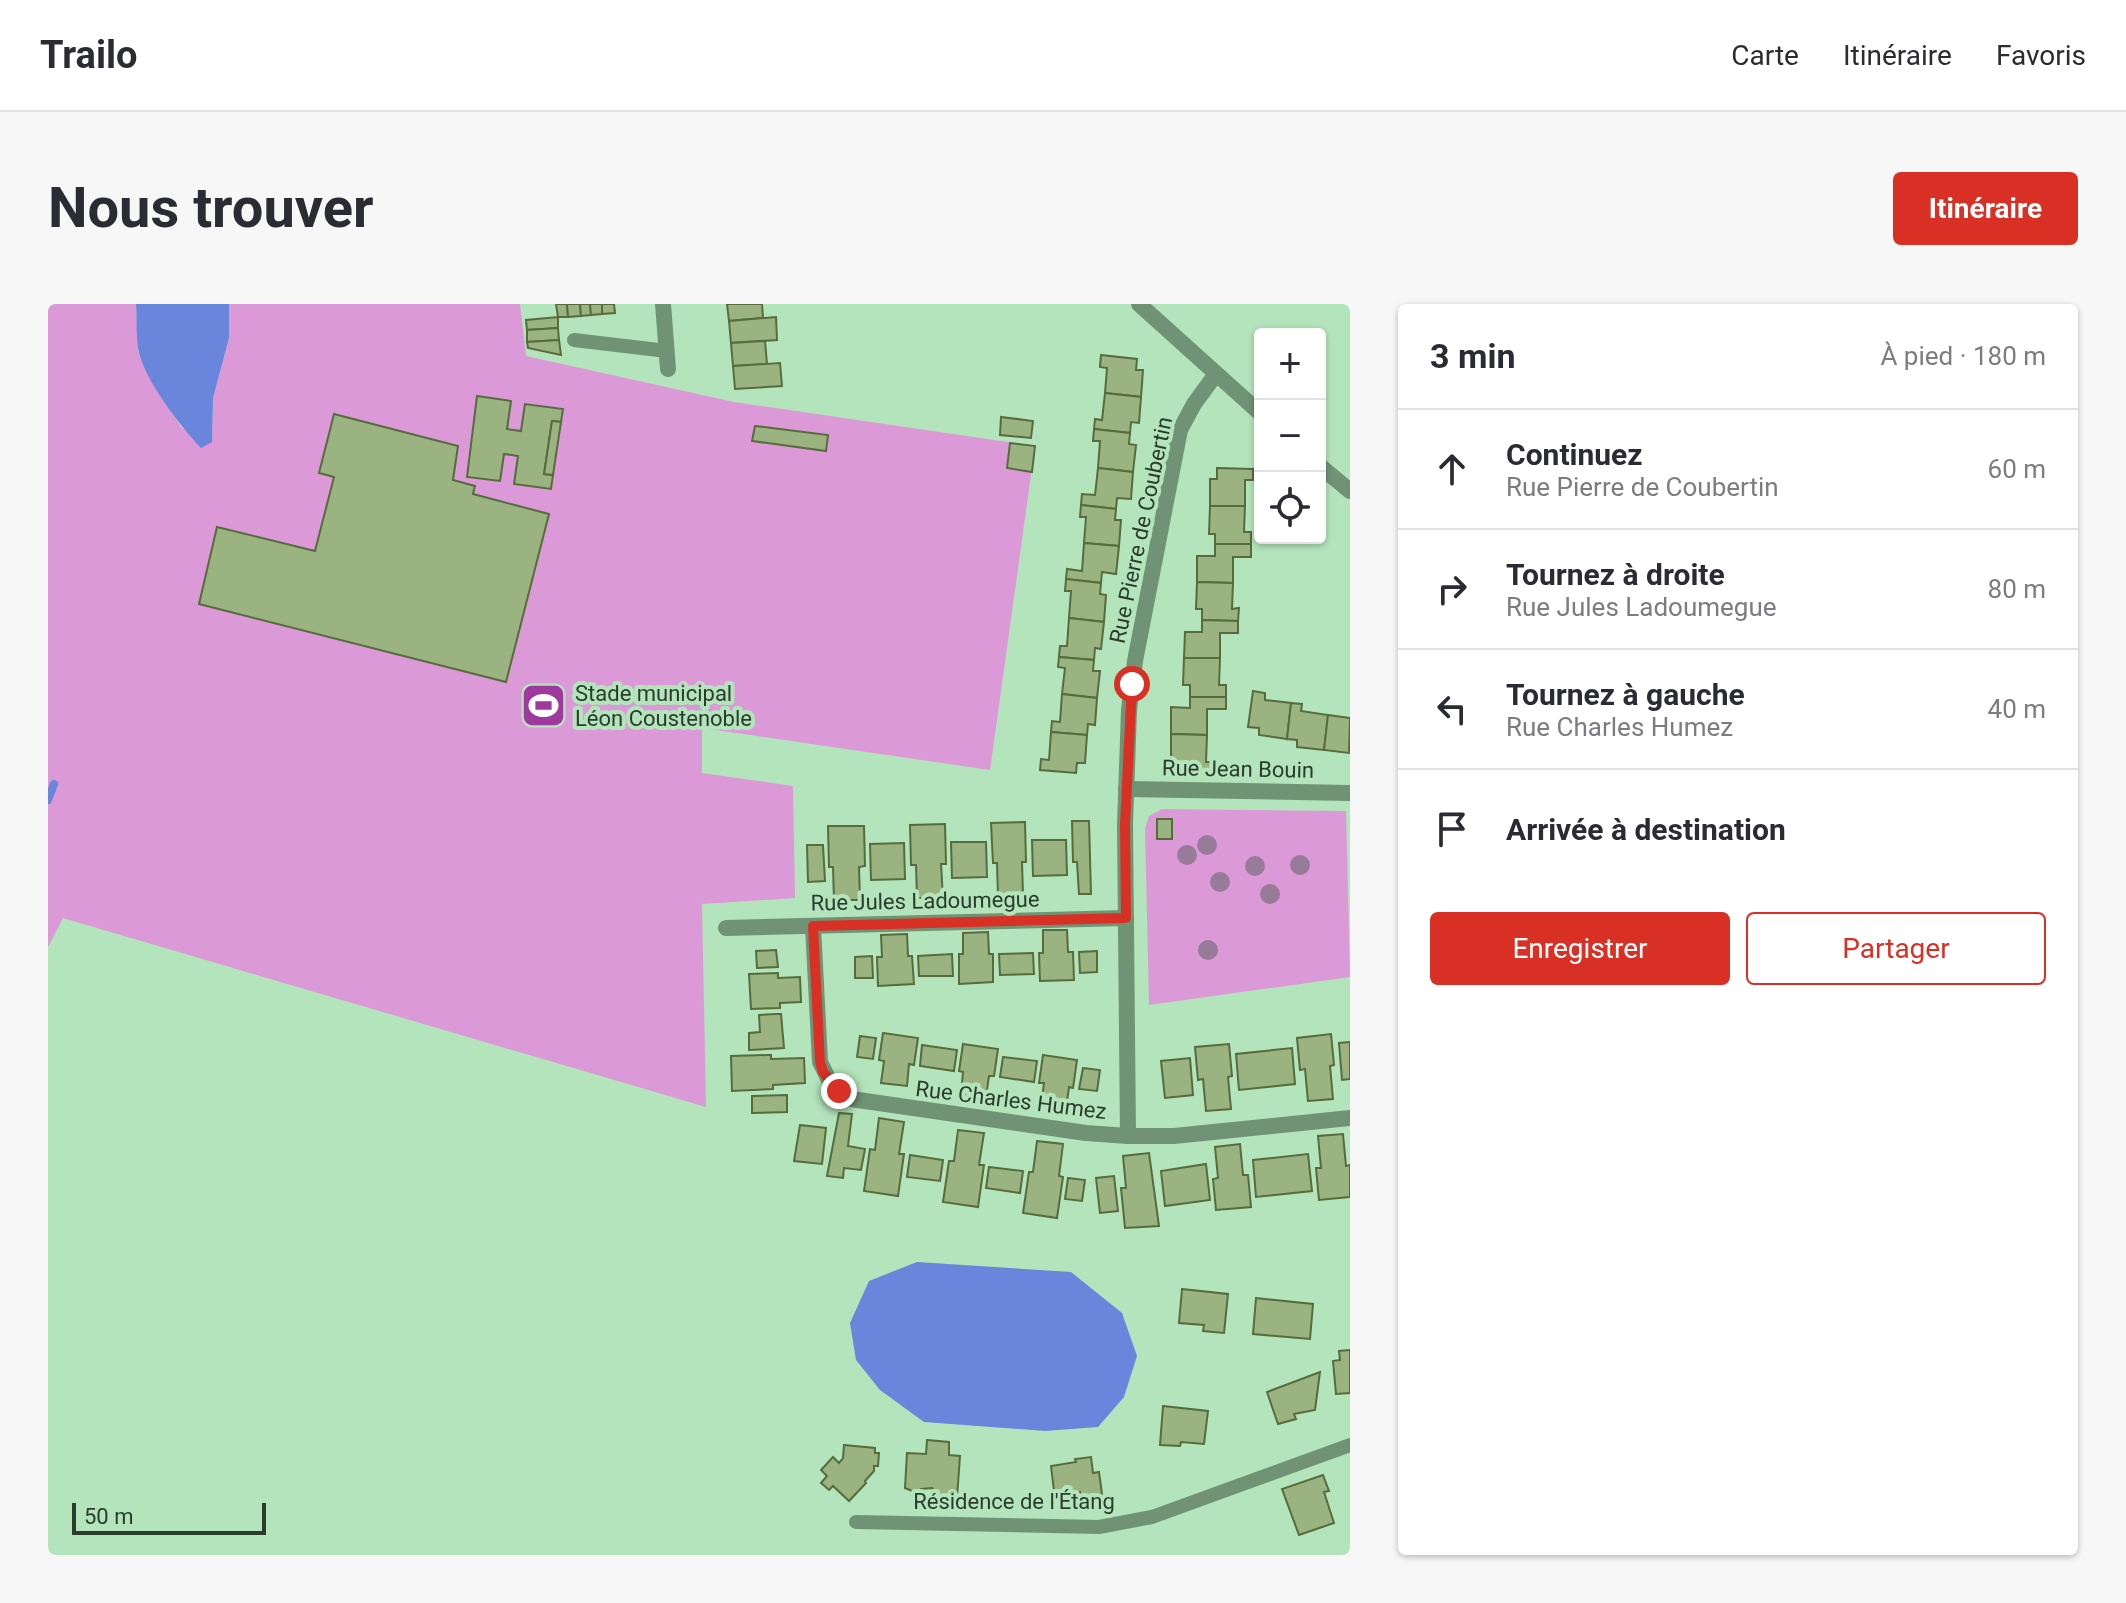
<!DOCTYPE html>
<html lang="fr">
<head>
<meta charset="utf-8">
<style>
	body { margin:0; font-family:Roboto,sans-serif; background:#f7f7f7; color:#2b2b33 }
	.controls { position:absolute; right:24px; top:24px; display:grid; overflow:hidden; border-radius:8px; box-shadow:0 2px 6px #0004 }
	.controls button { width:72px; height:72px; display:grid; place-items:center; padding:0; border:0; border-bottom:2px solid #e1e1e2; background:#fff; color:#2b2b33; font:40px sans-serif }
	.scale { position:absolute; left:24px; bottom:20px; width:194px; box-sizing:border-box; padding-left:8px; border:4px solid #2a3d2d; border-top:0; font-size:22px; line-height:28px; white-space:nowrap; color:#2a3d2d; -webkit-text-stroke:6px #b4e4bb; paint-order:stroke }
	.stop { position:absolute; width:24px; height:24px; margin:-18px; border:6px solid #d93025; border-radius:50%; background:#fff }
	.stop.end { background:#d93025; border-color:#fff; box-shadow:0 2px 8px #0008 }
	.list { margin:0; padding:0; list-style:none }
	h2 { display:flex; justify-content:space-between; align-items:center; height:104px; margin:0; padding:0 32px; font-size:34px }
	h2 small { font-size:26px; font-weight:400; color:#7c7c81 }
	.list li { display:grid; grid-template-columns:52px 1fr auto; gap:24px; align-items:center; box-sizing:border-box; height:120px; padding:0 32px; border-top:2px solid #e1e1e2 }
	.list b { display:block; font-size:30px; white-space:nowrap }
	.list p { margin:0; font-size:26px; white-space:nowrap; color:#7c7c81 }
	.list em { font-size:26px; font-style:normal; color:#7c7c81 }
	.actions { display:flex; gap:16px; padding:24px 32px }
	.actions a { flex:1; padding:18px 0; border:2px solid #d93025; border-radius:8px; text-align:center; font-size:28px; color:#d93025 }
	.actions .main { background:#d93025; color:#fff }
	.icon { flex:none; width:44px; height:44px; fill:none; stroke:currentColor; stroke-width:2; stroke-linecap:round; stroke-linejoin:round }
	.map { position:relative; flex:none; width:1302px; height:1251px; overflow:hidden; border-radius:8px }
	header { display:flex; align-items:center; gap:48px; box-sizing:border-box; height:112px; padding:0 40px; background:#fff; border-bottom:2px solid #e1e1e2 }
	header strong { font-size:38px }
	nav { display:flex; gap:44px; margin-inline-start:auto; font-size:28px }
	.intro { display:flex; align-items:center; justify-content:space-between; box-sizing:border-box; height:192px; padding:0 48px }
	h1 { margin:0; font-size:56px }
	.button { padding:20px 36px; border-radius:8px; background:#d93025; color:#fff; font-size:28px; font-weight:700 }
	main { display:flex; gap:48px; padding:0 48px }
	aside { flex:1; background:#fff; border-radius:8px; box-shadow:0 2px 6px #0004 }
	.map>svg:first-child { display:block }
	.green { fill:#dc99d8 }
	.water { fill:#6985dc }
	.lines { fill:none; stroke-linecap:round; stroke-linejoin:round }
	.stream { stroke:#6985dc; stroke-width:8 }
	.building { fill:#9bb380; stroke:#566c3d; stroke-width:2 }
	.service { stroke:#6f9374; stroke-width:14 }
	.minor { stroke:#6f9374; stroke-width:16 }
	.tree { fill:#987a99 }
	.route { stroke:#d93025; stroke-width:10 }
	.labels { text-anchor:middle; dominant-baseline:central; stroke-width:8; stroke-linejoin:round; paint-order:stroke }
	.street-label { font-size:22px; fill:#2a3d2d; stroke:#b4e4bb }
	.poi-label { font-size:22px; fill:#2a3d2d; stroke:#b4e4bb; text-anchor:start }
</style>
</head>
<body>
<header>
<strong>Trailo</strong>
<nav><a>Carte</a><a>Itinéraire</a><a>Favoris</a></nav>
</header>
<div class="intro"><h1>Nous trouver</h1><a class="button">Itinéraire</a></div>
<main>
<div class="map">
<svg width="1302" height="1251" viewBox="0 0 1302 1251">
	<rect width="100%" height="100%" fill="#b4e4bb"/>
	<g class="green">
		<polygon points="0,0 88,0 90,47 108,84 134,124 164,138 165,94 181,34 181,0 472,0 478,52 686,98 987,142 942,466 654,424 654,469 745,482 747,594 654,600 658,803 15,614 0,643"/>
		<polygon points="1114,505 1298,507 1302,673 1101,701 1097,525 1101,512"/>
	</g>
	<g class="water">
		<path d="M88 0H181V34L165 94 164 138 153 144C132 122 95 74 90 44 88 30 89 14 88 0Z"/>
		<polygon points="869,958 1023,968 1074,1009 1089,1052 1076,1093 1050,1123 997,1127 876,1118 832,1086 808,1056 802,1019 821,977"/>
	</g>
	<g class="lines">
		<polyline class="stream" points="0,496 6,480"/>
	</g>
	<g class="building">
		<polygon points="508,0 519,0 520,13 510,13"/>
		<polygon points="519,0 532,0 533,12 520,13"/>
		<polygon points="532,0 542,0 543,11 533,12"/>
		<polygon points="542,0 554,0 554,10 543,11"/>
		<polygon points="554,0 566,0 567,9 554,10"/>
		<polygon points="679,0 714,0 715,14 681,17"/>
		<polygon points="510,13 510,24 479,26 478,16"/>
		<polygon points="728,13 729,36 683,39 681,17"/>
		<polygon points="510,24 511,36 479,38 479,26"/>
		<polygon points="511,36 513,51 480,44 479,38"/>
		<polygon points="717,37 719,60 685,62 683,39"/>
		<polygon points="1053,51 1089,55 1088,66 1095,66 1093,93 1057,89 1059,64 1052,63"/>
		<polygon points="732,59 734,82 687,85 685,62"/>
		<polygon points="1057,89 1093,93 1091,119 1083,118 1082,129 1046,125 1047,115 1054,116"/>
		<polygon points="429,92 463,97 459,125 473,127 477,100 515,105 513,118 504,117 496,170 505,171 503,185 466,180 470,152 456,150 452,177 419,173"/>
		<polygon points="286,110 410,142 405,176 427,182 425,190 501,210 458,378 151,300 169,223 267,247 286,173 271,169"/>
		<polygon points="953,113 985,117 983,134 952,131"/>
		<polygon points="504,117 513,118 505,171 496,170"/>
		<polygon points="707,122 780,131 778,147 704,137"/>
		<polygon points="1046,125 1082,129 1081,140 1088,141 1085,168 1050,164 1052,137 1045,137"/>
		<polygon points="962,139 987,142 984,168 959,164"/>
		<polygon points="1050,164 1085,168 1083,195 1069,194 1068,205 1033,201 1034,190 1047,191"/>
		<polygon points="1169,164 1205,165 1205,176 1197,176 1197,202 1162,202 1162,175 1169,175"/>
		<polygon points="1033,201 1068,205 1067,216 1073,216 1071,242 1036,239 1038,213 1032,213"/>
		<polygon points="1162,202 1197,202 1196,228 1203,228 1203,240 1167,240 1167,230 1161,230"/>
		<polygon points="1036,239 1071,242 1068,270 1054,268 1053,279 1018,275 1019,265 1034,267"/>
		<polygon points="1167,240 1203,240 1203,253 1185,253 1185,279 1149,278 1149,252 1167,252"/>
		<polygon points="1018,275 1053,279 1052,290 1058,291 1056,318 1021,314 1023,287 1017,287"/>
		<polygon points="1149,278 1185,279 1184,305 1191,304 1190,317 1154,316 1154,305 1148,305"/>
		<polygon points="1021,314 1056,318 1053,345 1047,344 1046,356 1011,353 1012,342 1019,342"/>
		<polygon points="1154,316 1190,317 1190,329 1172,329 1172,354 1136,354 1137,328 1154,328"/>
		<polygon points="1011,353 1046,356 1045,367 1052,367 1049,394 1014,390 1017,364 1010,363"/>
		<polygon points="1136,354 1172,354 1171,381 1178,381 1178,393 1142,393 1142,381 1135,381"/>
		<polygon points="1205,387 1217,389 1217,396 1243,399 1239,435 1211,431 1211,424 1200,423"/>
		<polygon points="1014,390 1049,394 1047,421 1040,420 1039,431 1003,428 1004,417 1012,418"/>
		<polygon points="1142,393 1178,393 1178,405 1159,405 1159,431 1123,430 1123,403 1142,404"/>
		<polygon points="1243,399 1254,400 1253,407 1280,411 1276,446 1249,443 1249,436 1239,435"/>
		<polygon points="1280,411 1302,414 1301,449 1276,446"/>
		<polygon points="1003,428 1039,431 1037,459 1029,459 1028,469 992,466 993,455 1001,456"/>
		<polygon points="1123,430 1159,431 1158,458 1166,458 1165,469 1129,469 1130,457 1123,457"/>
		<rect x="1109" y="515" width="15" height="20"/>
		<polygon points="1024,517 1041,517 1043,590 1031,590 1029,558 1025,558"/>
		<polygon points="977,518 978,558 974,558 975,591 950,592 949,559 945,559 943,519"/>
		<polygon points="897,520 898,560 893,560 895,594 869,594 868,561 863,561 862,521"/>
		<polygon points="780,522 816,522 817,562 811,563 812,596 786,596 785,563 781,563"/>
		<polygon points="984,536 1018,536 1019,571 985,572"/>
		<polygon points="903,538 938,538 939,573 904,574"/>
		<polygon points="856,539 857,575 823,576 822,540"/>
		<polygon points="759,541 775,541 777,577 760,578"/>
		<polygon points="995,626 1019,626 1020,648 1025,648 1026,676 992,677 991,649 995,649"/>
		<polygon points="940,628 941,650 945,650 945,678 911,680 911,650 915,650 915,629"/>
		<polygon points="859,630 860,652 864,652 866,680 830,682 829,653 834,653 833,631"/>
		<polygon points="728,646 730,663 709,664 708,647"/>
		<polygon points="1049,647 1049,668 1032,669 1031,648"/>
		<polygon points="985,649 986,670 952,671 951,650"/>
		<polygon points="904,650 905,672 871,672 870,652"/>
		<polygon points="824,652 825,674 807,674 807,653"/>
		<polygon points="730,669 730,674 752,673 753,698 732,699 732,704 703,705 701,670"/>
		<polygon points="728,710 733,710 736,744 701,746 701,729 712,728 711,711"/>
		<polygon points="835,729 870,734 866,761 861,760 859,782 833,779 836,757 831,756"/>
		<polygon points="1283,730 1286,761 1282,762 1285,795 1260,797 1257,765 1252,766 1249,734"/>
		<polygon points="812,732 828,734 825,755 809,753"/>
		<polygon points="1302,738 1302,775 1294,776 1291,739"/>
		<polygon points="915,740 950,745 946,772 941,772 938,793 913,790 915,768 911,767"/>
		<polygon points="1181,740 1184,772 1180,773 1183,805 1158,807 1155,775 1150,776 1147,743"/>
		<polygon points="874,741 909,746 906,767 872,762"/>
		<polygon points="1244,744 1247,780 1191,786 1188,750"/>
		<polygon points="720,751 723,751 723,755 756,754 757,779 725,781 725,785 684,787 683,752"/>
		<polygon points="995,751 1029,756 1025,784 1021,783 1018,805 993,801 996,779 991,779"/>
		<polygon points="955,753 989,757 986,778 952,773"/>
		<polygon points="1142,754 1145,791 1117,794 1113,757"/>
		<polygon points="1035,764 1052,766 1049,787 1031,785"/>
		<polygon points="739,791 739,808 704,809 704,792"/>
		<polygon points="791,809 804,810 800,842 817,845 813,866 796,864 795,874 779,872"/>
		<polygon points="831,814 856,818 851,850 856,850 850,892 816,887 822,845 827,846"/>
		<polygon points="752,821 778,824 774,860 746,857"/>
		<polygon points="910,826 936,829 931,861 936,861 930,903 895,898 901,857 906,857"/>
		<polygon points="1295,830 1298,862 1302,861 1302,893 1271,896 1268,864 1273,864 1270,832"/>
		<polygon points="989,837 1015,840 1011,872 1015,873 1009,914 975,909 981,868 985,868"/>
		<polygon points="1192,840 1195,871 1200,871 1203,903 1168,906 1165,875 1170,874 1167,843"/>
		<polygon points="1101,849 1111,922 1077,924 1073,884 1078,884 1075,852"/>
		<polygon points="1260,850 1264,887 1208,893 1205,856"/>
		<polygon points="862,851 895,856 892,877 859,873"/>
		<polygon points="1158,860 1162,896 1117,902 1113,867"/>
		<polygon points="941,863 975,867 972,889 938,884"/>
		<polygon points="1066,872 1070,907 1052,909 1048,874"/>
		<polygon points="1020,874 1037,876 1034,897 1017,895"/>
		<polygon points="1134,985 1180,990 1176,1029 1155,1027 1156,1021 1131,1019"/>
		<polygon points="1208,994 1265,1000 1262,1035 1205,1030"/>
		<polygon points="1302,1046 1302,1089 1288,1090 1285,1057 1292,1056 1291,1047"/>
		<polygon points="1272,1068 1267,1106 1246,1110 1248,1115 1230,1120 1219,1088"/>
		<polygon points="1115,1102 1160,1107 1156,1140 1133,1138 1132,1142 1112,1141"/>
		<polygon points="879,1136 901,1138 901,1151 912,1152 909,1194 891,1192 884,1184 873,1185 869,1189 857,1184 859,1149 878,1150"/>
		<polygon points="796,1141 827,1144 827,1149 831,1149 830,1162 826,1162 826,1167 817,1177 818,1179 801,1197 785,1182 781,1186 773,1179 779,1172 773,1166 785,1153 791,1159 795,1154"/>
		<polygon points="1043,1153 1045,1169 1051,1168 1054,1190 1032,1193 1032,1188 1007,1195 1003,1162 1028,1158 1027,1155"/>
		<polygon points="1275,1171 1281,1187 1276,1188 1286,1219 1251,1231 1234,1185"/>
	</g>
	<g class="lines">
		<g class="service">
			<polyline points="526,36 619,47"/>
			<polyline points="808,1218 1051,1223 1104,1213 1302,1141"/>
		</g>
		<g class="minor">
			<polyline points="615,0 620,65"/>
			<polyline points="1091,0 1212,109"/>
			<polyline points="1272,162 1302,187"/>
			<polyline points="1078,485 1302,489"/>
			<polyline points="765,622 772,758 782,778 803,795 1038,829 1080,832 1126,832 1302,814"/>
			<polyline points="678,624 1078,614"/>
			<polyline points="1080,832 1077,521 1081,406 1087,357 1132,126 1146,100 1168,70"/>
		</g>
	</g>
	<g class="tree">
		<circle cx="1159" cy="541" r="10"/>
		<circle cx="1139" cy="551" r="10"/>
		<circle cx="1252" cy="561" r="10"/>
		<circle cx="1207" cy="562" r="10"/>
		<circle cx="1172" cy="578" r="10"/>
		<circle cx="1222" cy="590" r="10"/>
		<circle cx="1160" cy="646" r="10"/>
	</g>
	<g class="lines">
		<polyline class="route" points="791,787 775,768 772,758 765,622 1078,614 1077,521 1084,380"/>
	</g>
	<defs>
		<symbol id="stadium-square" viewBox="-11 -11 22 22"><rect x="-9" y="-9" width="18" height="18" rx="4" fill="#a0399d" stroke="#b4e4bb"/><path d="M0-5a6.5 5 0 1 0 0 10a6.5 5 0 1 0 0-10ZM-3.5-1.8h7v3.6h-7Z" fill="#fff"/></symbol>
	</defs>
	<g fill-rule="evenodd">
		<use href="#stadium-square" x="470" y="376" width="51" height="51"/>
	</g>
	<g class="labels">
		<g class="street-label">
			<text transform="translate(1093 226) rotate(-78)">Rue Pierre de Coubertin</text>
			<text transform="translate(1190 465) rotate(1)">Rue Jean Bouin</text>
			<text transform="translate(877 597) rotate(-1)">Rue Jules Ladoumegue</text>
			<text transform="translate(963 796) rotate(7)">Rue Charles Humez</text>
			<text x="966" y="1197">Résidence de l'Étang</text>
		</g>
		<g class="poi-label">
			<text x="527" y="389">Stade municipal<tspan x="527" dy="25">Léon Coustenoble</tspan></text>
		</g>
	</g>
</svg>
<div class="controls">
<button>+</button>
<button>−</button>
<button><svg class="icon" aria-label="locate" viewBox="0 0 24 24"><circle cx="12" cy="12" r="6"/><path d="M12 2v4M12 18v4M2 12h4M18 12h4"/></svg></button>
</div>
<div class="scale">50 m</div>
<div class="stop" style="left:1084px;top:380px"></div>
<div class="stop end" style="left:791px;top:787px"></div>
</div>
<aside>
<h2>3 min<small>À pied · 180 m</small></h2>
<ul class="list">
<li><svg class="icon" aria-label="ahead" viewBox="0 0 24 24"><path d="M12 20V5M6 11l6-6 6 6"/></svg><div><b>Continuez</b><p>Rue Pierre de Coubertin</p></div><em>60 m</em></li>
<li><svg class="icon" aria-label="right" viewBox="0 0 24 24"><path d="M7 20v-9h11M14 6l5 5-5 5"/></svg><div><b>Tournez à droite</b><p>Rue Jules Ladoumegue</p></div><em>80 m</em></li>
<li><svg class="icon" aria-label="left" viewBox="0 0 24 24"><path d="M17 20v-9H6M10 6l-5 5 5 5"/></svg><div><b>Tournez à gauche</b><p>Rue Charles Humez</p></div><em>40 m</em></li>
<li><svg class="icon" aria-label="arrive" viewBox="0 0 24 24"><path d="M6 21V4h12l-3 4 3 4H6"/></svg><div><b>Arrivée à destination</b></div></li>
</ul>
<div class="actions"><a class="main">Enregistrer</a><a>Partager</a></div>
</aside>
</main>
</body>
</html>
